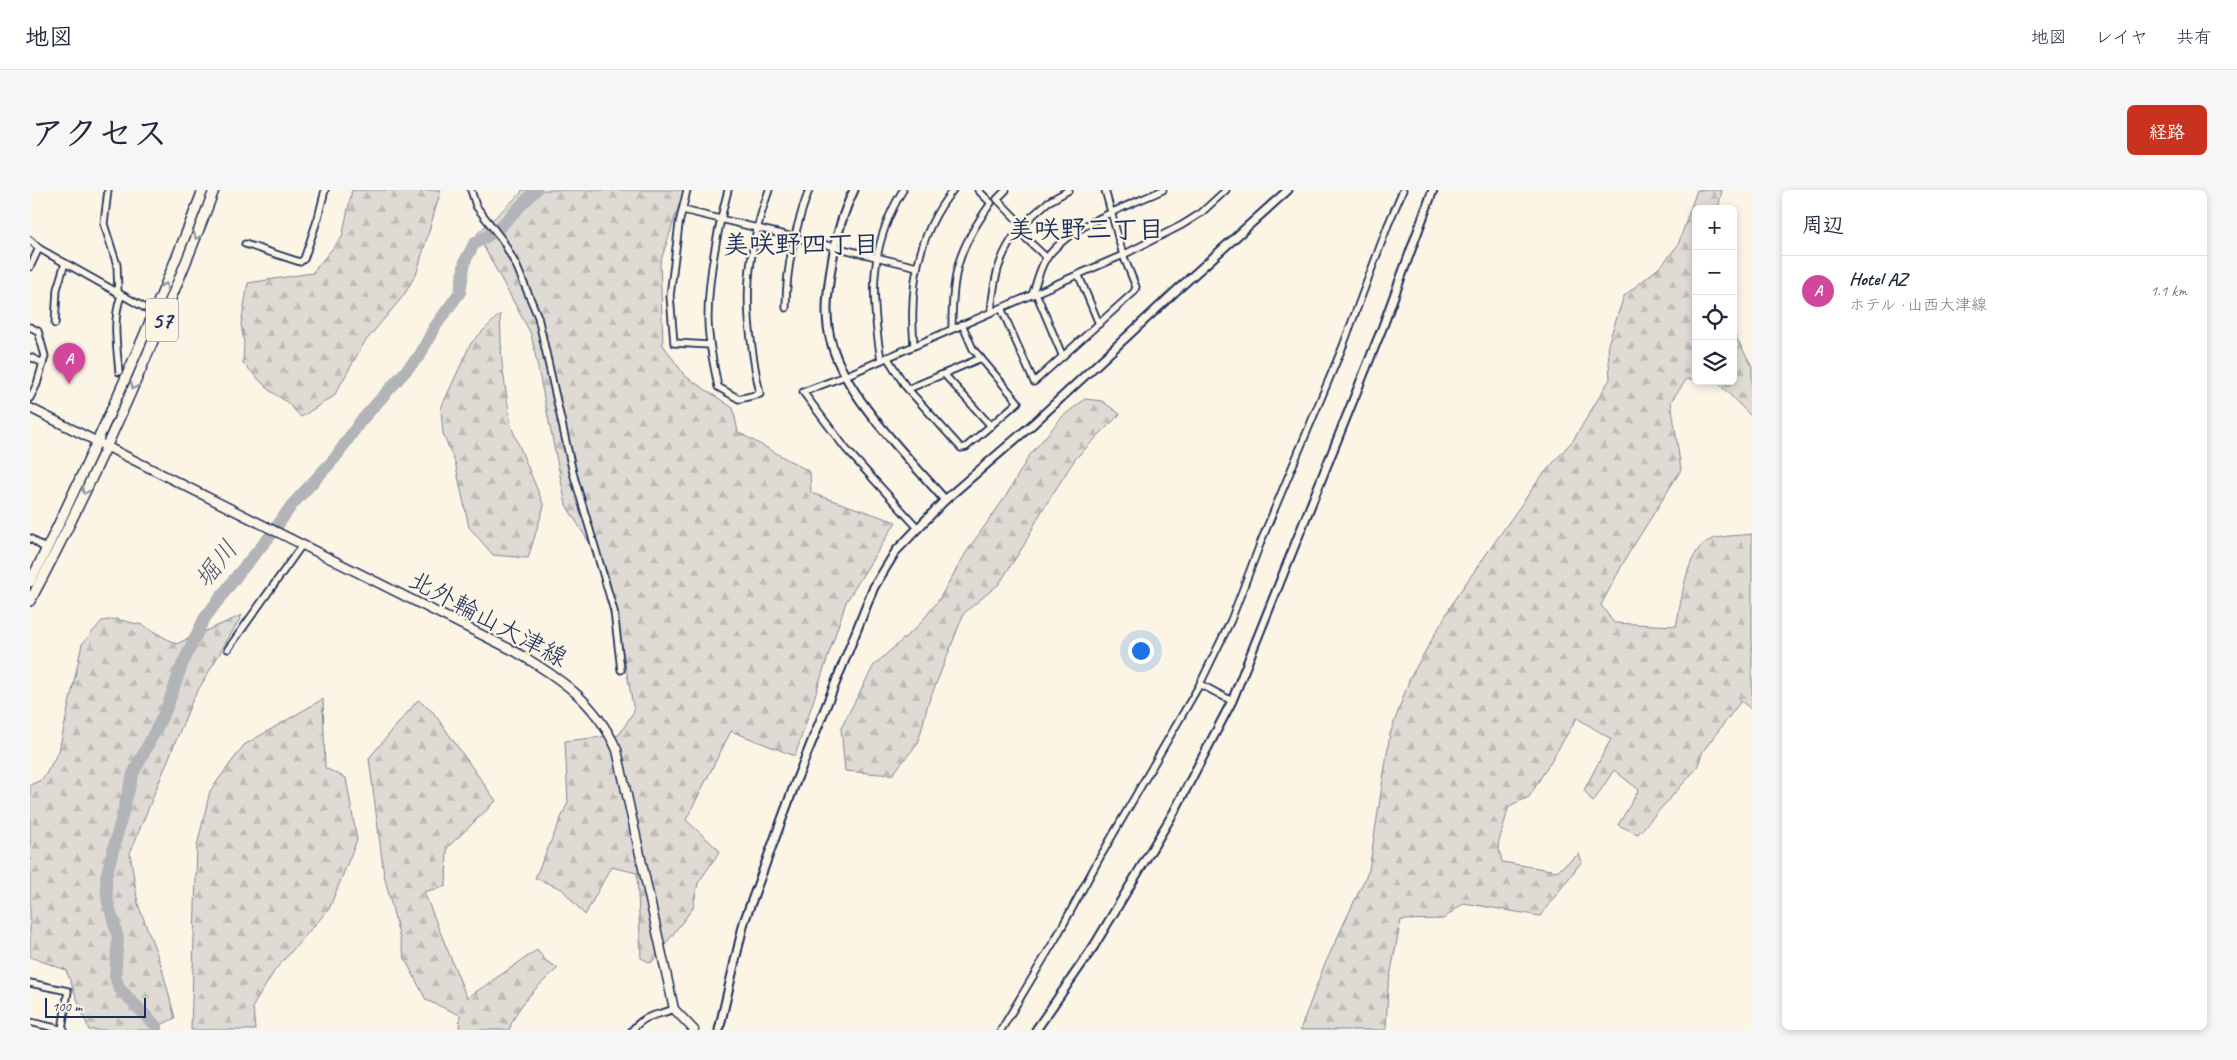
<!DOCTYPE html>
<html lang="ja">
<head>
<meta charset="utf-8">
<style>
	body { margin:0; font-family:Caveat,"Klee One",sans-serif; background:#f6f6f7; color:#1f2937 }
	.controls { position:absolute; right:15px; top:15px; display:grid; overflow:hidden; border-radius:8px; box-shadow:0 2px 8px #0003 }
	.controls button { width:45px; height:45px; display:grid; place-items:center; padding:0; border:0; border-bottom:1px solid #e0e1e3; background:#fff; color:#1f2937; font:25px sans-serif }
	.scale { position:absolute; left:15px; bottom:12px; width:101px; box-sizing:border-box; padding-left:5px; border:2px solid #1b2f5e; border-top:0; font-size:14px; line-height:18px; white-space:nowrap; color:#1b2f5e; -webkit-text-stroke:4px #fcf5e5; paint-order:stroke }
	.you { position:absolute; left:1110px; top:460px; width:18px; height:18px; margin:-12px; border:4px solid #fff; border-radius:50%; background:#1a73e8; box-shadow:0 0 0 8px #1a73e833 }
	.badge { display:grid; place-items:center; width:32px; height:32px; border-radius:50%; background:#c8321e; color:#fff; font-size:16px; font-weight:700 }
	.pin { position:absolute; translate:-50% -41px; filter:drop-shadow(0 1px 2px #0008) }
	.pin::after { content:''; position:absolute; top:26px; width:18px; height:15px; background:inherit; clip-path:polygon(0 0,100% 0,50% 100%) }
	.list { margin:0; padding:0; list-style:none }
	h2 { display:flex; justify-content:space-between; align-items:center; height:65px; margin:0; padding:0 20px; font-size:21px }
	h2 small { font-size:16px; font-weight:400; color:#747a83 }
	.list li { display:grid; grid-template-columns:32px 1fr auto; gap:15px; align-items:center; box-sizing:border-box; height:70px; padding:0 20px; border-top:1px solid #e0e1e3 }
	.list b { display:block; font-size:19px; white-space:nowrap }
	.list p { margin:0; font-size:16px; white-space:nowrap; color:#747a83 }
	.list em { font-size:16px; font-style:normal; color:#747a83 }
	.icon { flex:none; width:28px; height:28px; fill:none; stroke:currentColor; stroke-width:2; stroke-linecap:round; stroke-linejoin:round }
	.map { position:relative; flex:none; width:1722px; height:840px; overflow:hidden; border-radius:8px }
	header { display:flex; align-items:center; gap:30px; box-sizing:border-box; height:70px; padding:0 25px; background:#fff; border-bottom:1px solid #e0e1e3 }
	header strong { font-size:24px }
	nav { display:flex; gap:28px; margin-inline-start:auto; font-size:18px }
	.intro { display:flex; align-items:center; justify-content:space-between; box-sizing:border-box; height:120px; padding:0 30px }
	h1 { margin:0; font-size:35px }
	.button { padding:12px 22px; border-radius:8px; background:#c8321e; color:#fff; font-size:18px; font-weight:700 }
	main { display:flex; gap:30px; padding:0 30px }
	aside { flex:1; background:#fff; border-radius:8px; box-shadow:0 2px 8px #0003 }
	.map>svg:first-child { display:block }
	.forest { fill:url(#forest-firs); stroke:#7d8599 }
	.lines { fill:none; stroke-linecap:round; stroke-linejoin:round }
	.river { stroke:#b2b4b8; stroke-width:12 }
	.minor-casing { stroke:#1b2f5e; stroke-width:9 }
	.tertiary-casing { stroke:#1b2f5e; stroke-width:11 }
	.secondary-casing { stroke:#1b2f5e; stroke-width:11 }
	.trunk-casing { stroke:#1b2f5e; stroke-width:12 }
	.minor { stroke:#fcf5e5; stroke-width:5.5 }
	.tertiary { stroke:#fcf5e5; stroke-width:7 }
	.secondary { stroke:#fcf5e5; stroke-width:8 }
	.trunk { stroke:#fcf5e5; stroke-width:9 }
	.oneway { stroke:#8c92a2 }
	.labels { text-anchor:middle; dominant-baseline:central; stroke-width:4.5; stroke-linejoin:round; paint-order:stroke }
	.shield { fill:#fcf5e5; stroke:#5e6a86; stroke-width:1 }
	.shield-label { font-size:24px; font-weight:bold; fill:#1b2f5e }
	.street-label { font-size:25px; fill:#1b2f5e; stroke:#fcf5e5 }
	.neighbourhood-label { font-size:26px; font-weight:bold; fill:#1b2f5e; stroke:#fcf5e5 }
	.water-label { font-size:26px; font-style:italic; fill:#485779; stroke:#fcf5e5 }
</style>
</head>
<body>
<header>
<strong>地図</strong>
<nav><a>地図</a><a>レイヤ</a><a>共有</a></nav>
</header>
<div class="intro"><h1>アクセス</h1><a class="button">経路</a></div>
<main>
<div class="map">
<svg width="1722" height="840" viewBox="0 0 1722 840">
	<defs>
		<pattern id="forest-firs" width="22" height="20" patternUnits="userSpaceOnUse" patternTransform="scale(1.25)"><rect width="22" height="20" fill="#dfdbd4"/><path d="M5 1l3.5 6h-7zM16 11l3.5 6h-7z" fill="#bfbcb8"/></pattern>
	</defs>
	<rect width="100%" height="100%" fill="#fcf5e5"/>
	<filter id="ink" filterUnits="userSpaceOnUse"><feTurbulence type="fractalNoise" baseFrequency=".02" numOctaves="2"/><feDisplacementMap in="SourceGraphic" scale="10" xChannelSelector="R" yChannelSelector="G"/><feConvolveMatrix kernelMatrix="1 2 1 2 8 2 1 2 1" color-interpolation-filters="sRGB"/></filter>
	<g filter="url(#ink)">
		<g class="forest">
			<polygon points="322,0 411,0 387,82 374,105 334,153 304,206 271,227 257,212 239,200 213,173 214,153 211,134 218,93 282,83 312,47"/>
			<polygon points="492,0 654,0 630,73 633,155 655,186 703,218 708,242 780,282 781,303 866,332 816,412 765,566 701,541 656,630 690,661 668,693 663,718 621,773 611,768 607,683 581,677 555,725 532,699 505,688 538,612 535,551 589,545 604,521 578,383 536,315 501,144 447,44 491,3"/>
			<path d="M1667 0H1692L1688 19H1666V189H1657L1641 211 1651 280 1597 366 1571 415 1584 433 1646 436C1652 413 1655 360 1680 350 1692 345 1709 346 1722 344V520L1711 511 1673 561 1667 578 1608 644 1588 635 1609 600 1584 580 1563 612 1554 600 1581 549 1547 528 1499 607 1479 616 1468 655 1472 672 1527 681 1549 664 1552 671 1510 726 1434 713 1413 729 1371 730 1358 797 1356 840H1270L1294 776 1339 680 1360 544 1380 488 1426 407 1510 288 1544 249 1580 189 1578 154 1594 106 1631 76 1648 55Z"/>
			<polygon points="470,124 472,174 481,236 514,316 498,368 463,365 439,337 425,272 413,244 411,218 441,153"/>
			<polygon points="1703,142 1722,176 1722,227 1686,191 1703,191"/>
			<polygon points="1055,209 1072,211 1090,224 1045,269 1010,324 994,355 969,394 934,423 898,514 888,553 862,585 815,581 811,538 844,475 888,436 908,411 937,361 976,306 999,266 1033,226"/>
			<polygon points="212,425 163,509 100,663 108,714 131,775 145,828 121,840 59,840 36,780 0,767 0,595 13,589 29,561 52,454 72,431 86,429 112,435 146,454"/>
			<polygon points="293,509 295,578 316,588 327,650 299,719 245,780 223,816 225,840 161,840 167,656 180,601 214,555"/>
			<path d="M388 510 403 522 466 611 417 658 416 696 394 702 437 808 507 760 516 771 528 778C507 797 488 813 479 840H429L430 825 396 810 375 769 354 685 339 568Z"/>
		</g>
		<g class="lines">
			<polyline class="river" points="126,840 126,836 89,798 85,786 88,748 77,708 76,687 103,584 136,520 152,475 174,429 209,383 241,345 261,316 305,268 330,232 390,165 404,138 430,102 435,71 444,54 467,40 506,0"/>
			<defs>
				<g id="minor">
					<polyline points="78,0 74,34 87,75 88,104"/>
					<polyline points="441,0 446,16 473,51 487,77 508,127 543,283 584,421 591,480"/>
					<polyline points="657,0 649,34 640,106 644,153 680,155"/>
					<path d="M698 0C687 42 678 85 678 129 678 152 684 175 688 197L709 209 730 204C714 127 712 75 739 0"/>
					<polyline points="976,0 967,9 992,35 1018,12 1039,0"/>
					<polyline points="653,20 887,77"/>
					<polyline points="0,50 10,59 133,128"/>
					<polyline points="215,54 270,72 274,69 288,28 295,0"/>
					<polyline points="0,77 9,58"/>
					<polyline points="1049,86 1069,134"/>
					<polyline points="1006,103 1033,167"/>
					<path d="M1002 105C1006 94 1009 82 1014 72 1036 36 1096 17 1133 0"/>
					<path d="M756 118C756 77 765 38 779 0"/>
					<polyline points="971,118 1004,192 1104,102 1106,97 1093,65 1075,0"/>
					<path d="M961 121C964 90 968 66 988 41L1017 68"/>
					<polyline points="25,134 27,99 35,73"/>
					<polyline points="0,137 8,141 15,166 7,194 0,208"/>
					<path d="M922 138C922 82 928 59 961 13L948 0"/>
					<path d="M884 155C879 100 887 44 923 0"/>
					<polyline points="0,167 13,173"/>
					<polyline points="857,167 876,197 931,258 936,257 988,212 943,159 932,134"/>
					<path d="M851 170C841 107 838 57 873 0"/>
					<path d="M89 182C87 157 82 130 91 106"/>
					<polyline points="914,184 961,236"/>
					<polyline points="878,199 951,168"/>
					<polyline points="887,337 816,259 773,202 815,186 1093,65 1152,35 1171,23 1196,0"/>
					<polyline points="0,348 17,360"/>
					<polyline points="198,459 272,355"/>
					<polyline points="1170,494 1202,511"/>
					<polyline points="0,793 38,801 32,840"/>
					<polyline points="0,832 34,840"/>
					<path d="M602 840C617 823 624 827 644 819"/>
					<polyline points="971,840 1026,748 1069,669 1170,494 1201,430 1232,349 1313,156 1358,35 1373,0"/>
				</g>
				<g id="tertiary">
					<path d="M824 0C811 26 805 51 801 79 797 105 794 130 802 155 817 208 878 267 915 310"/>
					<polyline points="689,840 714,732 766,591 844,397 866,361 915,310 1004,233 1147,100 1258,0"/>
					<polyline points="1006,840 1064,756 1144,622 1202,511 1353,136 1403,0"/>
				</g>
				<path id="secondary" d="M0 218 486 462C530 488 565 511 587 560L644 819 664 840"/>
				<g id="trunk">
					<path d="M0 392C27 340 51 287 75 234 110 157 143 79 173 0"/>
					<path d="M0 411C49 320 92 225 132 130 150 87 168 44 184 0"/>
				</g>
			</defs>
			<use href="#minor" class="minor-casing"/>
			<use href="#tertiary" class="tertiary-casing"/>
			<use href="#secondary" class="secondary-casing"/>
			<use href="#trunk" class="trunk-casing"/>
			<use href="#minor" class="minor"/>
			<use href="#tertiary" class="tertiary"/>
			<use href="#secondary" class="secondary"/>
			<use href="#trunk" class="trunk"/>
		</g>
		<defs><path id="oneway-chevron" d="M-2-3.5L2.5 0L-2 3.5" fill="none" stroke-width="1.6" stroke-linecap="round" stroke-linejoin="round" transform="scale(1.25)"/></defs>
		<g class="oneway">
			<use href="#oneway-chevron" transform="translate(167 46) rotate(113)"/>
			<use href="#oneway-chevron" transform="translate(135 96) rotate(-67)"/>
			<use href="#oneway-chevron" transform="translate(104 196) rotate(114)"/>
			<use href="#oneway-chevron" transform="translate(55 301) rotate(116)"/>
		</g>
	</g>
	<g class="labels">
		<rect class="shield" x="116" y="108.5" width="32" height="43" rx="4"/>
		<g class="shield-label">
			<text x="132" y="130">57</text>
		</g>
		<g class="street-label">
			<text transform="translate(458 429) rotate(28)">北外輪山大津線</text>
		</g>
		<g class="neighbourhood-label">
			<text x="1056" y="39">美咲野三丁目</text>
			<text x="771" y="54">美咲野四丁目</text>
		</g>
		<g class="water-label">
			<text transform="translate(186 374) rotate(-52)">堀川</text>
		</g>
	</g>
</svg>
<div class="controls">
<button>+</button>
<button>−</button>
<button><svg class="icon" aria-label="locate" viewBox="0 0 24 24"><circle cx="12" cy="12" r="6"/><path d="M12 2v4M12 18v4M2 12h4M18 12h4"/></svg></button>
<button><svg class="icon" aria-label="layers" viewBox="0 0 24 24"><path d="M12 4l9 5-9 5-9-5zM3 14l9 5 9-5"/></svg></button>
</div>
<div class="scale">100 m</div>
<div class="you"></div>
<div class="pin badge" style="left:39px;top:194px;background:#d1479c">A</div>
</div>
<aside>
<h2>周辺<small></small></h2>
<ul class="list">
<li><span class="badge" style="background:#d1479c">A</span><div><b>Hotel AZ</b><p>ホテル · 山西大津線</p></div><em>1.1 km</em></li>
</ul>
</aside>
</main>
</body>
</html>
